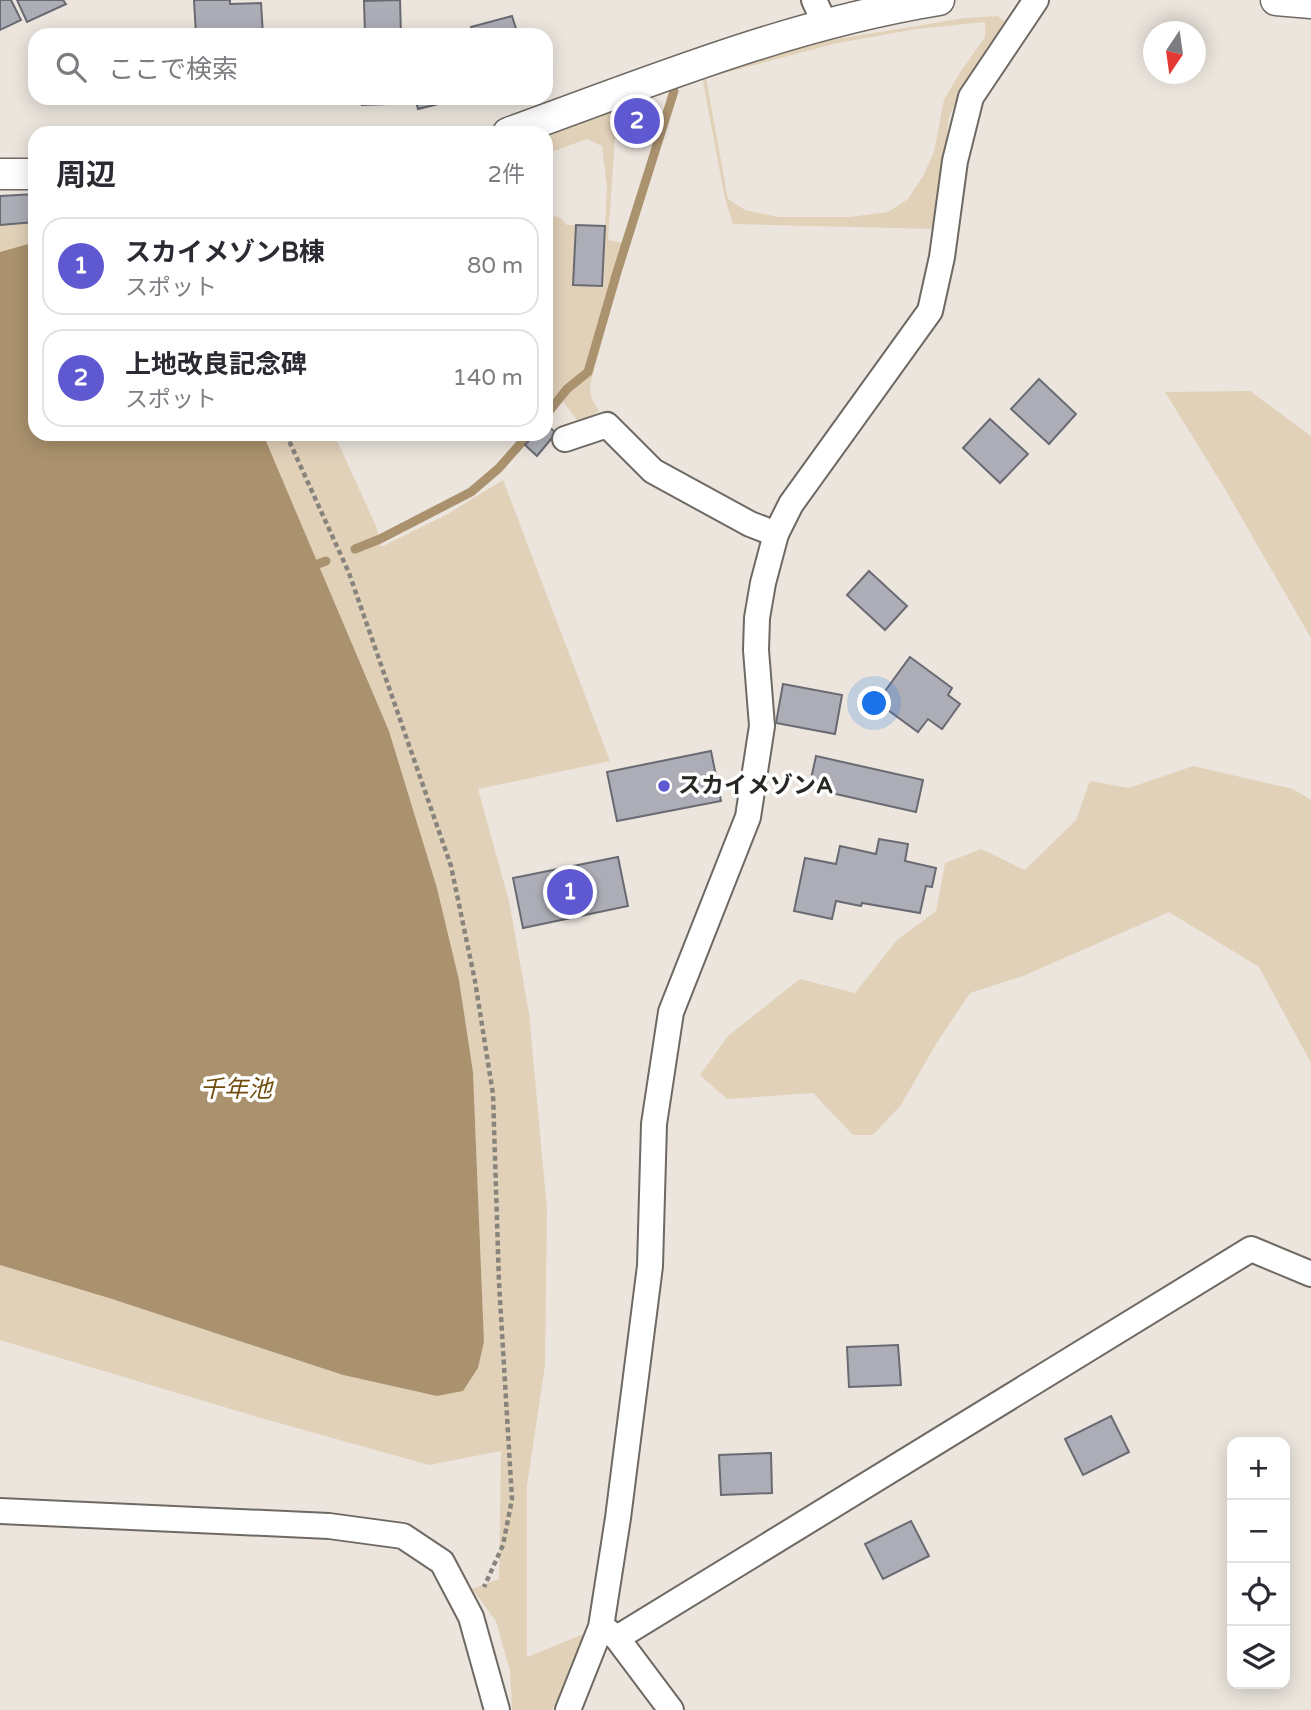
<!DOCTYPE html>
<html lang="ja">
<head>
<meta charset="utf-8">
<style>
	body { margin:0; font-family:"Varela Round","Noto Sans JP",sans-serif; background:#f2f2f3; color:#2b2b33 }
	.controls { position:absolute; right:21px; bottom:21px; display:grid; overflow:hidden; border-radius:14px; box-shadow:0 4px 18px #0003 }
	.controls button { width:63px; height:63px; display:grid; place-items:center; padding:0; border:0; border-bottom:2px solid #e1e1e2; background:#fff; color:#2b2b33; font:35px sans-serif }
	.compass { position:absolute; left:1143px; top:21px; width:63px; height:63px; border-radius:50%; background:#fff; box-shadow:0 4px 18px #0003; rotate:193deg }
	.you { position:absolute; left:875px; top:704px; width:24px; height:24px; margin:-18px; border:5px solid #fff; border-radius:50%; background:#1a73e8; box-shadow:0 0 0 10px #1a73e833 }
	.badge { display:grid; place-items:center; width:46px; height:46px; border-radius:50%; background:#5f59d1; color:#fff; font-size:23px; font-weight:700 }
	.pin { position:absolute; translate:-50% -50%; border:4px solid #fff; box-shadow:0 2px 7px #0006 }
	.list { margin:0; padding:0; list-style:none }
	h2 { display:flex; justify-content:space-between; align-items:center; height:91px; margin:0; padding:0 28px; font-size:30px }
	h2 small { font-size:23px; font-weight:400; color:#7c7c81 }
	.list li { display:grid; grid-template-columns:46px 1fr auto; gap:21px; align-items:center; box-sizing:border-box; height:98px; margin:0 14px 14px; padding:0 14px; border:2px solid #e1e1e2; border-radius:21px }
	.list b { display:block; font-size:26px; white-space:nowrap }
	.list p { margin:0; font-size:23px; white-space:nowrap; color:#7c7c81 }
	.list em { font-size:23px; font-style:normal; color:#7c7c81 }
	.icon { flex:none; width:38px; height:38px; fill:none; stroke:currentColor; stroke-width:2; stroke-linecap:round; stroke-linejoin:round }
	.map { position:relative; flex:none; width:1311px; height:1710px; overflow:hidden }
	.search { position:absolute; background:#fff; box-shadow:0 4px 18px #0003; left:28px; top:28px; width:525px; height:77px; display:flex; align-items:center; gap:18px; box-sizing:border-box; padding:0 24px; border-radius:21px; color:#7c7c81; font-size:26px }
	.panel { position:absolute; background:#fff; box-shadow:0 4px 18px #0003; left:28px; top:126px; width:525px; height:315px; border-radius:21px }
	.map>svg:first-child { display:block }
	.green { fill:#e2d1b9; fill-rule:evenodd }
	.water { fill:#ab926e }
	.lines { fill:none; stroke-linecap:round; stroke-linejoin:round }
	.stream { stroke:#ab926e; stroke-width:9 }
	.building { fill:#acadb6; stroke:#696a72; stroke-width:2 }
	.minor-casing { stroke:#6e6962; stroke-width:28 }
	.tertiary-casing { stroke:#6e6962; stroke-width:33 }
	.path { stroke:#87837d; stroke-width:4.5; stroke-dasharray:5 3.5; stroke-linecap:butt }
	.minor { stroke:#fff; stroke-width:24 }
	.tertiary { stroke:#fff; stroke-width:30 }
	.poi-dot { fill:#5f59d1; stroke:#fff; stroke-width:2.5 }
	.labels { text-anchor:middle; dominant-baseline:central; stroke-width:7; stroke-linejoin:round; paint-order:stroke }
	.poi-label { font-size:23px; font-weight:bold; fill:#292724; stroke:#fff; text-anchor:start }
	.water-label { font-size:24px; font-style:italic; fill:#714e0d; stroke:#fff }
</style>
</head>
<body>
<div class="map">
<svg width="1311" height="1710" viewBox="0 0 1311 1710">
	<rect width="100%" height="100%" fill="#ebe5dd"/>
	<g class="green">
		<path d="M998 16 1005 22 1003 32 964 83 949 117 935 229 733 224 725 199 702 76 831 40 965 18ZM985 22V37L959 74 944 100 934 152 923 176 908 199 888 212 850 217H779L745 210 728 199 706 78 833 44 916 29Z"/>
		<polygon points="617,107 608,240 628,244 590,385 591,397 599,411 589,418 577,420 560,397 546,408 546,214 560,218 567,225 576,225 573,285 602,286 607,187 602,146 587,139 546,154 546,137"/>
		<polygon points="35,222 35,242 0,252 0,225"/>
		<polygon points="1250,391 1311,436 1311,638 1225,489 1165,392"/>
		<polygon points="263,434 334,434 376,526 381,547 446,515 503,480 610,761 478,789 509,901 529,1013 547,1210 545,1365 527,1486 527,1657 586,1633 562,1693 552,1710 512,1710 510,1671 496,1621 472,1589 499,1579 501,1451 429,1465 261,1418 0,1340 0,1265 112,1299 343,1375 437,1396 463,1391 478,1368 484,1342 473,1072 459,980 437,888 389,731"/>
		<polygon points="1193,766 1293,789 1311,800 1311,1063 1259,967 1169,912 1023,976 970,993 936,1044 901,1105 873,1135 853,1135 813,1093 727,1099 700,1075 728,1036 800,979 855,993 897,940 936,911 945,863 981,849 1025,870 1076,820 1090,781 1129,788"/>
	</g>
	<polygon class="water" points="35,242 35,434 263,434 389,731 437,888 459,980 473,1072 484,1342 478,1368 463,1391 437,1396 343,1375 112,1299 0,1265 0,252"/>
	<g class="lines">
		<g class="stream">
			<polyline points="546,415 567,389 588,372 617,272 674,91"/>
			<polyline points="355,549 380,539 471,492 499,468 529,434"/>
			<polyline points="318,564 326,561"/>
		</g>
	</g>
	<g class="building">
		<polygon points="0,0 11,0 21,20 0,30"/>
		<polygon points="17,0 63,0 66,4 27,22"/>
		<polygon points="194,0 230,0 230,4 261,3 263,35 196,35"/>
		<polygon points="400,0 401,35 365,35 364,1"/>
		<polygon points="512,16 518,35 473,35 471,27"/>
		<polygon points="362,98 387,98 387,104 362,105"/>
		<polygon points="415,98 463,98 418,109"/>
		<polygon points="35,194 35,222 0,225 0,196"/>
		<polygon points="576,225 605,226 602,286 573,285"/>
		<polygon points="1039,379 1076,414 1049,444 1011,409"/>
		<polygon points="990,419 1028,454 1000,483 963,448"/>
		<polygon points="546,424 556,433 537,456 525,445 535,434 546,434"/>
		<polygon points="869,571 907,606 885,630 847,595"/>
		<polygon points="910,657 952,688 948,695 960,704 942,729 928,719 918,732 877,702"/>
		<polygon points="783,684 842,695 835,734 776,723"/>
		<polygon points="711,751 721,801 617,821 607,772"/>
		<polygon points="816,756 923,780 916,812 809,788"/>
		<polygon points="879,839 908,844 905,861 936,868 932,887 926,886 920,913 862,903 861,906 836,901 832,919 794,911 805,858 836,864 840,846 876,854"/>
		<polygon points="618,857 628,906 523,928 513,878"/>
		<polygon points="898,1345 901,1385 849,1387 847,1347"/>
		<polygon points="1111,1416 1129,1452 1083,1475 1065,1439"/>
		<polygon points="771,1453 772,1493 721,1495 719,1455"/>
		<polygon points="911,1521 929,1556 883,1579 865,1544"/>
	</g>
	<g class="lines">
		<defs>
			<g id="minor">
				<polyline points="814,0 825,24"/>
				<polyline points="565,439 607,425 653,471 750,524 776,534"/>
				<polyline points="0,1511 329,1526 403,1536 442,1562 471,1617 497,1710"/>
				<polyline points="605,1629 617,1638 671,1710"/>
				<polyline points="617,1638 1251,1249 1311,1274"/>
				<polyline points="568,1710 601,1627 618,1518 650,1266 654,1124 671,1012 748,817 762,726 756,650 757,618 763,583 776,534 791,504 930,311 942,257 955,161 971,97 1036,0"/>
			</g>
			<g id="tertiary">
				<polyline points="1276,0 1311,3"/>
				<path d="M508 133C649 82 790 24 939 0"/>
				<polyline points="0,174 35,174"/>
			</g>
		</defs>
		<use href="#minor" class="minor-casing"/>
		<use href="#tertiary" class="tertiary-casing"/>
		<g class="path">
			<polyline points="546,369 551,367"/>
			<polyline points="286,434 349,573 394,702 451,866 475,981 493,1094 499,1283 512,1499 503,1545 484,1587"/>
		</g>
		<use href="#minor" class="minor"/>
		<use href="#tertiary" class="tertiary"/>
	</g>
	<circle class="poi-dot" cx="664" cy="786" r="7"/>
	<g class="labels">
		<g class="poi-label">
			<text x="678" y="786">スカイメゾンA</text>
		</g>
		<g class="water-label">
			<text x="236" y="1089">千年池</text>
		</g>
	</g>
</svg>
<div class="controls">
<button>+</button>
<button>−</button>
<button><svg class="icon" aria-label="locate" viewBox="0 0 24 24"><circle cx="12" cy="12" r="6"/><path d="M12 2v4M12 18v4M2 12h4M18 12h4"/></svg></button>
<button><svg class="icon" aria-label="layers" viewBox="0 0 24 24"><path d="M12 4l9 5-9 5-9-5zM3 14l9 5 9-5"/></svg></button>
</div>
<svg class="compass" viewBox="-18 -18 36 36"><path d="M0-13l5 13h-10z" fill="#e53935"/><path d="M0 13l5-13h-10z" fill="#7c7c81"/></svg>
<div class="you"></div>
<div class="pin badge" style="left:570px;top:892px">1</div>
<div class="pin badge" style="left:637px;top:121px">2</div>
<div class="search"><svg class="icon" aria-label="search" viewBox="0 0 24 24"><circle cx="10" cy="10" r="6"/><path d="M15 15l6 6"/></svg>ここで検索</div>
<section class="panel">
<h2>周辺<small>2件</small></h2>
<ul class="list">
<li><span class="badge">1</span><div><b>スカイメゾンB棟</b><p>スポット</p></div><em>80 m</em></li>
<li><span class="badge">2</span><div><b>上地改良記念碑</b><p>スポット</p></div><em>140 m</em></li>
</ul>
</section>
</div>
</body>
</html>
